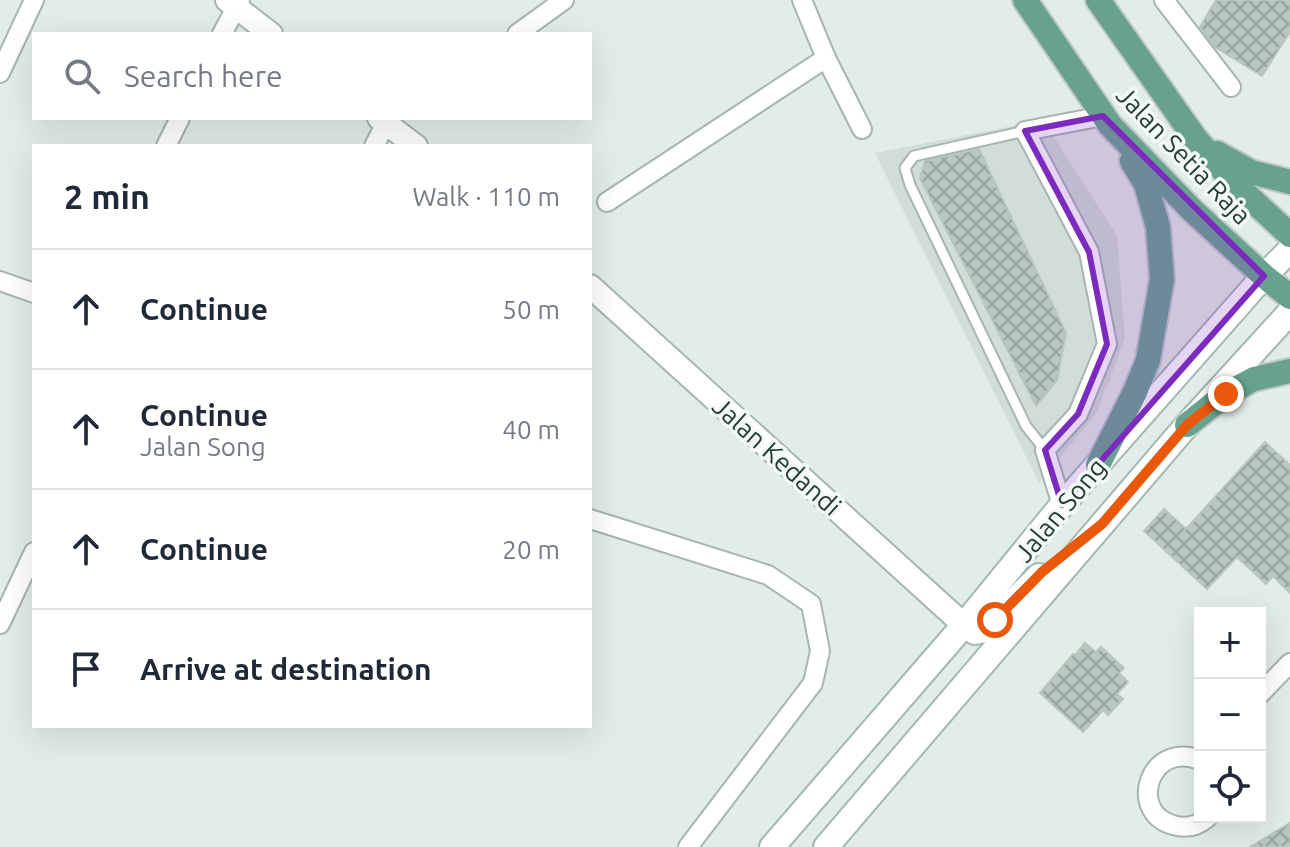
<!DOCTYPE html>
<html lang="en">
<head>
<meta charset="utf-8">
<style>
	body { margin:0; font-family:Ubuntu,sans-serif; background:#f6f6f7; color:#1f2937 }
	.controls { position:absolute; right:24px; bottom:24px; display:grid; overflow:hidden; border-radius:0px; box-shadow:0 8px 32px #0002 }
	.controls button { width:72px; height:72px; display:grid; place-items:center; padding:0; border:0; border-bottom:2px solid #e0e1e3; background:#fff; color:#1f2937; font:40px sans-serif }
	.stop { position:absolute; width:24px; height:24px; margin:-18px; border:6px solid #ea580c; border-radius:50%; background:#fff }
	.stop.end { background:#ea580c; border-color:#fff; box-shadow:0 2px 8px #0008 }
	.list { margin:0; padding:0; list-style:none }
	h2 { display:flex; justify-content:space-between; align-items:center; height:104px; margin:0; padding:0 32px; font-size:34px }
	h2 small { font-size:26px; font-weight:400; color:#747a83 }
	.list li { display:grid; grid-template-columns:52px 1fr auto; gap:24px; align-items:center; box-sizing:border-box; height:120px; padding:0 32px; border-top:2px solid #e0e1e3 }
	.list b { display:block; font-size:30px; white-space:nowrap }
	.list p { margin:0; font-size:26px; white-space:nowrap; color:#747a83 }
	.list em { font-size:26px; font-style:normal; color:#747a83 }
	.icon { flex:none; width:44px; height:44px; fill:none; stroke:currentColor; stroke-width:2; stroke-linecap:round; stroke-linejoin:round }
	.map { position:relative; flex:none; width:1290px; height:847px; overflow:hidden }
	.search { position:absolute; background:#fff; box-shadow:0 8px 32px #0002; left:32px; top:32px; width:560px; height:88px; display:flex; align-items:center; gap:20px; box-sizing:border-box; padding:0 28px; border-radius:0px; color:#747a83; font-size:30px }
	.panel { position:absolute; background:#fff; box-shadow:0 8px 32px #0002; left:32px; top:144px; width:560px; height:584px; border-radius:0px }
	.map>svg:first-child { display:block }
	.built { fill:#d1ddd7 }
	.building { fill:url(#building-cross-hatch); stroke:#b6c7be; stroke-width:2 }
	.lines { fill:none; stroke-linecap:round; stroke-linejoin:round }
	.service-casing { stroke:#a6b5af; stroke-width:13 }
	.minor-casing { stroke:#a6b5af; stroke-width:22 }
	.tertiary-casing { stroke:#a6b5af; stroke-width:26 }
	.secondary-casing { stroke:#a2b9af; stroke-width:28 }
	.primary-casing { stroke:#c1c9c6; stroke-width:28 }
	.service { stroke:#fff; stroke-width:9 }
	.minor { stroke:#fff; stroke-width:18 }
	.tertiary { stroke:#fff; stroke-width:22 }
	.secondary { stroke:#fff; stroke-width:24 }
	.primary { stroke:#68a28f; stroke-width:24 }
	.route { stroke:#ea580c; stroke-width:10 }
	.marked { fill:#7b2cbf; fill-opacity:0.2; stroke:#7b2cbf; stroke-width:6; stroke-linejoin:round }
	.labels { text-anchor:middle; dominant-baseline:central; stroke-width:7; stroke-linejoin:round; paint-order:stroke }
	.street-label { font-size:26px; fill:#233f35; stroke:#f4f9f6 }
</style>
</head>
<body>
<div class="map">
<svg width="1290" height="847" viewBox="0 0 1290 847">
	<defs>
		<pattern id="building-cross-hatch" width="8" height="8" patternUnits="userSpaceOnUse" patternTransform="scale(2)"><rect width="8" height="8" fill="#b8c8c1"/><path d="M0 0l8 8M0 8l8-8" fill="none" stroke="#95a49e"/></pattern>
	</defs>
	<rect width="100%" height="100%" fill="#e3ede8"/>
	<polygon class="built" points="1043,120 1117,236 1125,339 1096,414 1039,483 875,153"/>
	<g class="building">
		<polygon points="1216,0 1290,0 1290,32 1262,76 1215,47 1200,27"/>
		<polygon points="979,149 1066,333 1057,380 1036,406 920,178 925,161"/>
		<polygon points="1265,442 1290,465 1290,593 1273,576 1266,584 1237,557 1207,589 1144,531 1164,509 1186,529"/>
		<polygon points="1085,643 1096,652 1101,647 1124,668 1119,673 1128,682 1117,694 1123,699 1108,715 1103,710 1083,732 1040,693 1073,654 1075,655"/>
		<polygon points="1290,823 1290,847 1250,847"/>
	</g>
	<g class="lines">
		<defs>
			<polyline id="service" points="1025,131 914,156 905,168 910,185 1026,426 1045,450"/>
			<g id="minor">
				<polyline points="802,0 826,58 862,129"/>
				<polyline points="1164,0 1231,87"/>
				<polyline points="222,34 240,0"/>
				<polyline points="517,34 564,0"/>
				<polyline points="0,73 34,0"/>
				<polyline points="166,146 180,118"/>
				<polyline points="374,146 386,123"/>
				<polyline points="607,202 826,58"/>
				<polyline points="0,281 34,293"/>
				<polyline points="1062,505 1045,450 1078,414 1107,344 1089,252 1025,131 1103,116"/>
				<polyline points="590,519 768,575 811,604 820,651 813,683 688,847"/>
				<polyline points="0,624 34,552"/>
				<polyline points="1260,694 1290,663"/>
				<path d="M1200 760C1149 740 1127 812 1173 825 1186 829 1198 826 1208 817"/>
			</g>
			<g id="tertiary">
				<polyline points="227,0 271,34"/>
				<polyline points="379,118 416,146"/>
				<polyline points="590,286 964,625"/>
			</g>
			<g id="secondary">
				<polyline points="964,625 975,632 985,630 1039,576"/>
				<polyline points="772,847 964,625 1062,505 1264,276 1290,250"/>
				<polyline points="826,847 1187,425 1290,312"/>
			</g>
			<g id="primary">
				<polyline points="1025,0 1110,125 1192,210 1264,276 1290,297"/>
				<polyline points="1098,0 1195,138 1236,185 1290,235"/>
				<polyline points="1217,153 1251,172 1290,182"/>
				<polyline points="1187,425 1226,394 1254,379 1290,371"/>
				<polyline points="1098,465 1135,392 1148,360 1162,279 1158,227 1146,184 1132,161"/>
			</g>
		</defs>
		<use href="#service" class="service-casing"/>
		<use href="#minor" class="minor-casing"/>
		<use href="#tertiary" class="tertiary-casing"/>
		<use href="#secondary" class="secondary-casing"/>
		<use href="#primary" class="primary-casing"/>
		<use href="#service" class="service"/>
		<use href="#minor" class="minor"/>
		<use href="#tertiary" class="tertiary"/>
		<use href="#secondary" class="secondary"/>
		<use href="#primary" class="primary"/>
	</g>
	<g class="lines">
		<polyline class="route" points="995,620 1042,572 1102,524 1187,425 1226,394"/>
	</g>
	<path class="marked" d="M1103 116 1264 276 1062 505 1045 450 1078 414 1107 344 1089 252 1025 131Z"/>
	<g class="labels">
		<g class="street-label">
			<text transform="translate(1184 155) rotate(46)">Jalan Setia Raja</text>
			<text transform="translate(777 456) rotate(42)">Jalan Kedandi</text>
			<text transform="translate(1060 510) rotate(-50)">Jalan Song</text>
		</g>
	</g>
</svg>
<div class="controls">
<button>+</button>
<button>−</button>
<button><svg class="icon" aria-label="locate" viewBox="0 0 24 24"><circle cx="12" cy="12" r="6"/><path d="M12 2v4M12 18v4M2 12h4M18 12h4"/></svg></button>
</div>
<div class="stop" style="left:995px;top:620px"></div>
<div class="stop end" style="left:1226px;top:394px"></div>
<div class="search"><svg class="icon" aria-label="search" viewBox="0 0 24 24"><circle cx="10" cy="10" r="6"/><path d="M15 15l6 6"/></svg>Search here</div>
<section class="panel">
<h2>2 min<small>Walk · 110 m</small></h2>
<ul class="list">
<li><svg class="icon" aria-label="ahead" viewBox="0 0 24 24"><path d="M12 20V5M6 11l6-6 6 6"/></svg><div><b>Continue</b></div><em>50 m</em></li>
<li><svg class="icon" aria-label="ahead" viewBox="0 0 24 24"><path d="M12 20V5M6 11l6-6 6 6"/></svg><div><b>Continue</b><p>Jalan Song</p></div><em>40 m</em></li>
<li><svg class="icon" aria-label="ahead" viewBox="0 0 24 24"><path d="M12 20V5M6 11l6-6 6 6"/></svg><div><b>Continue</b></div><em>20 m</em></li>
<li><svg class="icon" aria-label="arrive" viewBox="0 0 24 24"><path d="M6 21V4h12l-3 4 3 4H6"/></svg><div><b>Arrive at destination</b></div></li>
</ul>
</section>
</div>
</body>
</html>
